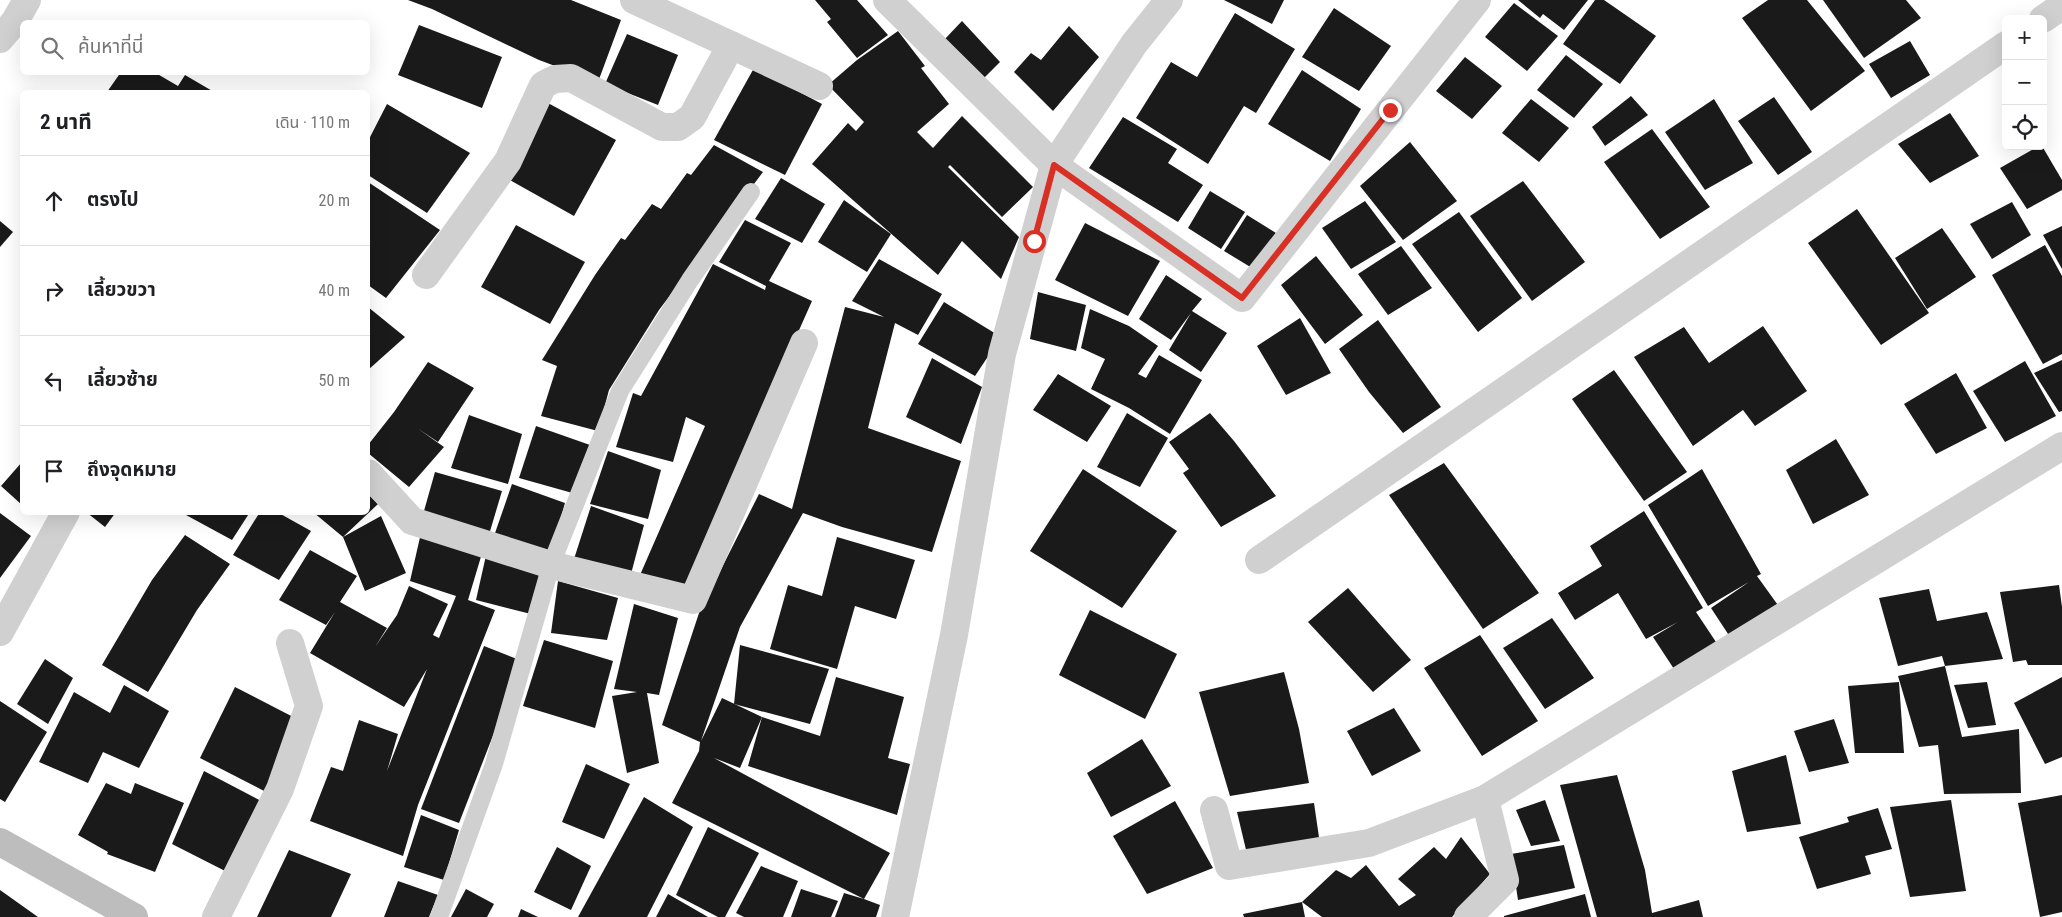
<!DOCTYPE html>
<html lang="th">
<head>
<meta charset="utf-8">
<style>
	body { margin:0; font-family:"Roboto Condensed","Noto Sans Thai",sans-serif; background:#f6f6f6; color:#202124 }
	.controls { position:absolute; right:15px; top:15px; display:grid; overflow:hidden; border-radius:8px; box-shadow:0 5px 20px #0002 }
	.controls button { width:45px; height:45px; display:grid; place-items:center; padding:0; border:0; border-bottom:1px solid #e0e0e0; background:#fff; color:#202124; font:25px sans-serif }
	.stop { position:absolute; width:15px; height:15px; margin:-11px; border:4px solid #d93025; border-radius:50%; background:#fff }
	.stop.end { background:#d93025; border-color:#fff; box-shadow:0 1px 5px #0008 }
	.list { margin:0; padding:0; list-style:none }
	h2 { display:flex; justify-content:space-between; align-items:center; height:65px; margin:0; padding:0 20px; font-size:21px }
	h2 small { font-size:16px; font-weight:400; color:#757577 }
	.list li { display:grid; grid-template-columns:32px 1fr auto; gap:15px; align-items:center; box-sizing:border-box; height:90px; padding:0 20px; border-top:1px solid #e0e0e0 }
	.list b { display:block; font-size:19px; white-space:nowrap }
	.list em { font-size:16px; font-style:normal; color:#757577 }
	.icon { flex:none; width:28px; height:28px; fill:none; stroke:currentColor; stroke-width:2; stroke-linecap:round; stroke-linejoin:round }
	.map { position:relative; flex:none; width:2062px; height:917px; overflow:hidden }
	.search { position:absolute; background:#fff; box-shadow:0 5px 20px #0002; left:20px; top:20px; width:350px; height:55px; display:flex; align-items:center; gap:12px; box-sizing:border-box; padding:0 18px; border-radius:8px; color:#757577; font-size:19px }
	.panel { position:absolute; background:#fff; box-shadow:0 5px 20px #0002; left:20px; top:90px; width:350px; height:425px; border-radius:8px }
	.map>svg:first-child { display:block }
	.building { fill:#1a1a1a }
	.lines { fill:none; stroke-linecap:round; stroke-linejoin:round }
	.lane { stroke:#d0d0d0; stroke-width:18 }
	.street { stroke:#d0d0d0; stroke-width:28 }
	.secondary { stroke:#bdbdbd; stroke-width:28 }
	.route { stroke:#d93025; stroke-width:6 }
</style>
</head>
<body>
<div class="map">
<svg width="2062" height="917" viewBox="0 0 2062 917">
	<rect width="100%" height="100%" fill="#fff"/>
	<g class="building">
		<polygon points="408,0 571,0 621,20 598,82 539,60 432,9"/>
		<polygon points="815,0 857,0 888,35 857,58 827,22 831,19"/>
		<polygon points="1224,0 1284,0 1272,24"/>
		<polygon points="1518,0 1588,0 1564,30 1543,14 1540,18"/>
		<polygon points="1595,0 1604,0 1656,36 1620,84 1563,44"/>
		<polygon points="1768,0 1807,0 1865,71 1811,111 1742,18"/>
		<polygon points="1823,0 1906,0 1921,18 1864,58"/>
		<polygon points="1514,3 1558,36 1527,71 1485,37"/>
		<polygon points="1334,8 1391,46 1359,91 1302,57"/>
		<polygon points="1235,13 1295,49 1256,113 1244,106 1208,164 1136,118 1171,62 1197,77"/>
		<polygon points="962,21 1000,62 983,79 944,40"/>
		<polygon points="419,25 502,57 482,108 398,75"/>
		<polygon points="1069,26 1099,57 1053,111 1014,72 1031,53 1041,60"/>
		<polygon points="898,31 925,66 921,68 949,104 917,132 933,148 962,116 1033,187 1002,217 950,165 948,167 1019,237 1001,279 962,241 938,275 812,164 848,123 856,131 864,122 828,85 857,60"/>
		<polygon points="627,34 678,55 658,105 605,84"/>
		<polygon points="1910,41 1930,75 1891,98 1869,64"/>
		<polygon points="1566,55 1603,84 1574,118 1537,90"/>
		<polygon points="1465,57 1502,86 1472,119 1436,91"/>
		<polygon points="754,68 822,104 785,175 714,140"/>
		<polygon points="1302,70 1361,109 1330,161 1268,124"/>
		<polygon points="121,72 154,72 178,86 185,75 214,92 107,92"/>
		<polygon points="1631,96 1648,115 1605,146 1592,127"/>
		<polygon points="1774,97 1812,152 1778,175 1738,121"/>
		<polygon points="1531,99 1569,128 1539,162 1502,133"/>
		<polygon points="1714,99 1753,163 1705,190 1665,132"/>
		<polygon points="548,103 616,140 574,216 506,178"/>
		<polygon points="387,104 470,153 427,213 368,175 368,141"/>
		<polygon points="1950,113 1979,156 1930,183 1898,144"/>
		<polygon points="1123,117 1177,149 1168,163 1203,185 1178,222 1089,168"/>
		<polygon points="1652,129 1710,207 1660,239 1604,162"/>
		<polygon points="1410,142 1457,201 1403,240 1360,186"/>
		<polygon points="714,145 763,172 659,310 609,390 598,431 541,416 557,366 542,360 595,275 621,238 625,240 652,204 661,209 687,173 691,175"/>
		<polygon points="2039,146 2042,146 2062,180 2062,190 2027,209 2000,168"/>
		<polygon points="781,178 825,204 802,243 755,219"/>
		<polygon points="1523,181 1585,262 1532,301 1470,216"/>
		<polygon points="368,182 440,230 386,298 368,285"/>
		<polygon points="1210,191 1245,212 1221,249 1188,228"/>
		<polygon points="844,200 891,234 867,272 818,242"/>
		<polygon points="1365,201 1396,242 1351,269 1322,228"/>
		<polygon points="2012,202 2031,235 1992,259 1970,224"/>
		<polygon points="1857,209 1929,313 1881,345 1808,243"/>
		<polygon points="1459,212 1522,298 1478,332 1412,244"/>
		<polygon points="1247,215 1276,233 1252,268 1224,251"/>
		<polygon points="745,220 791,243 769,281 812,301 685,587 640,575 705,426 686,417 673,462 616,447 633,393 641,396 713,264 765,290 766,286 719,262"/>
		<polygon points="0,221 13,232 0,247"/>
		<polygon points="1085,223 1160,261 1128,316 1055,280"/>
		<polygon points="516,225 585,262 550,324 481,287"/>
		<polygon points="2062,226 2062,269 2043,235"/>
		<polygon points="1942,228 1976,277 1927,309 1895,258"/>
		<polygon points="2045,245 2062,276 2062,354 2043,364 1992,275"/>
		<polygon points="1401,246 1432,288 1388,315 1358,274"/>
		<polygon points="1316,256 1363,315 1325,344 1281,285"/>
		<polygon points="879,259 942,294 918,335 895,323 868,428 961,461 932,552 842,527 803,513 740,627 701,741 722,698 762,717 740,768 714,758 890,853 864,899 880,905 876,917 835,917 844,893 864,899 672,803 699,751 700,742 662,725 699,613 759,494 792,509 845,307 884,317 852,301"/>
		<polygon points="1166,275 1202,299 1192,311 1227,333 1201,372 1169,350 1191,313 1171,340 1139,319"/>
		<polygon points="1038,292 1086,305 1076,351 1030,339"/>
		<polygon points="944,302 1001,337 975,376 918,344"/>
		<polygon points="368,307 405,337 368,370"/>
		<polygon points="1090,309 1129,326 1158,346 1138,374 1146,378 1159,355 1202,380 1170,434 1129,408 1091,389 1105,359 1081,348"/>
		<polygon points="1300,318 1331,373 1286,395 1257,346"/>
		<polygon points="1378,320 1441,407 1403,433 1369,392 1339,349"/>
		<polygon points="1763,326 1807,391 1755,426 1743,410 1693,446 1634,357 1684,327 1709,363"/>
		<polygon points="932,358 982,387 961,444 906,417"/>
		<polygon points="2062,360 2062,411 2059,412 2034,373"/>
		<polygon points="2025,361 2056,416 2005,442 1973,391"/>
		<polygon points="428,362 474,388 438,442 417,428 444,447 409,487 368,453 368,445 394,412"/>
		<polygon points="1614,370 1687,472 1644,501 1572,399"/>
		<polygon points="1956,373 1987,428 1936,454 1904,404"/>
		<polygon points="1058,374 1111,406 1087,442 1033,410"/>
		<polygon points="1127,413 1168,438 1140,487 1097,467"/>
		<polygon points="1210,413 1234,441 1276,496 1221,527 1183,473 1189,469 1169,442"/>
		<polygon points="469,415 522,434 508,484 451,468"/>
		<polygon points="536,426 590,445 576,494 519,478"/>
		<polygon points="1836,439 1869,495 1813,524 1786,470"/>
		<polygon points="608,451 661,470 648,519 590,504"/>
		<polygon points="22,462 22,505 1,486"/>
		<polygon points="1444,463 1539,593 1483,629 1389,495"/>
		<polygon points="1083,469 1177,531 1122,608 1030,551"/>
		<polygon points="1702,469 1761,574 1757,576 1780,608 1732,640 1711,608 1749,582 1708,606 1648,505"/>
		<polygon points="435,472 502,491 488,538 422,518"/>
		<polygon points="512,484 565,503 551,551 494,536"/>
		<polygon points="368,494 378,504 343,537 381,516 406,573 365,591 343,537 313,512 368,512"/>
		<polygon points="591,506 644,525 631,574 574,559"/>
		<polygon points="1644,511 1703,608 1696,612 1718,645 1674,669 1653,637 1678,622 1646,639 1618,593 1575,620 1558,593 1602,566 1590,546"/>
		<polygon points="86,512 116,512 105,527"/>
		<polygon points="188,512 250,512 232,540 186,515"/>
		<polygon points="260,512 277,512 311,531 279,580 233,555"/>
		<polygon points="0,513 31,536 0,578"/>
		<polygon points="421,533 483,550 468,600 495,610 418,805 403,856 310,821 331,767 343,771 359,720 398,734 387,771 427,669 404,707 310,653 335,612 326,625 279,600 310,550 357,576 340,602 387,628 375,647 397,615 409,586 448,604 433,635 439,638 456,596 410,581"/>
		<polygon points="185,535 230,564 197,610 148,692 102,665 152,580"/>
		<polygon points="837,537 915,560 896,619 855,606 837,669 770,649 788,585 822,596"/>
		<polygon points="487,551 542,567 531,614 476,600"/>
		<polygon points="558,581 618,598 607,640 551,633"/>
		<polygon points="2059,585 2062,607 2062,665 2028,665 2026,660 2013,662 2000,592"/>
		<polygon points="1348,588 1411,660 1373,692 1308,622"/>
		<polygon points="1929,589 1937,621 1987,612 2003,659 1945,666 1942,656 1898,666 1879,598"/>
		<polygon points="634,604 678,618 659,695 647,693 659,763 627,773 612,696 637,692 614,689"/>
		<polygon points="1090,610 1177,654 1145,719 1059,675"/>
		<polygon points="1552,618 1594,678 1545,709 1503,648"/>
		<polygon points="1480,635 1538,721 1482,756 1424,668"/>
		<polygon points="544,640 613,661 595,728 523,706"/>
		<polygon points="740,645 829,669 810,724 734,704"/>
		<polygon points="484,646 522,661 459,823 421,809"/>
		<polygon points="45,659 73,678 48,724 17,704"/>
		<polygon points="1945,666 1962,737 2019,729 2021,793 1944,794 1938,745 1919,747 1898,676"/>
		<polygon points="1284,672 1299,729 1309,783 1230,796 1199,692"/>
		<polygon points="836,677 904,697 888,758 910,764 897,815 748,766 762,717 820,736"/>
		<polygon points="2062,677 2062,757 2045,764 2014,703"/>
		<polygon points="1899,682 1904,753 1855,753 1848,686"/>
		<polygon points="1987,682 1996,725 1968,728 1954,685"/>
		<polygon points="124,685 169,711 139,768 103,752 88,783 39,762 74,692 110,713"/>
		<polygon points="235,687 299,720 268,793 200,758"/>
		<polygon points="0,701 47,732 5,802 0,799"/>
		<polygon points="1394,708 1421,751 1372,776 1347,731"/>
		<polygon points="1834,719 1849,763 1809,772 1794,731"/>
		<polygon points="1142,739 1171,786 1111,817 1087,773"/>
		<polygon points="1786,755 1801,824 1747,832 1732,771"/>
		<polygon points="586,764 630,784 604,839 562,822"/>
		<polygon points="204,771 265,803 231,874 172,844"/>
		<polygon points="1617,775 1645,870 1652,913 1699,900 1703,917 1597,917 1560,785"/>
		<polygon points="106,783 131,794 135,783 184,803 155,872 107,854 108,852 78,835"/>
		<polygon points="2062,795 2062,912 2040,917 2018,803"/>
		<polygon points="644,797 693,827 647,917 578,917"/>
		<polygon points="1545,800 1560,841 1531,846 1516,810"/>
		<polygon points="1951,800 1966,891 1910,897 1890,807"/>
		<polygon points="1175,801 1213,868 1147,894 1113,836"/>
		<polygon points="1314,803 1321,851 1247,854 1237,812"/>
		<polygon points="1878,808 1892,849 1865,856 1871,874 1817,889 1799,837 1849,822 1847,817"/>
		<polygon points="421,815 459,830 444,880 404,867"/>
		<polygon points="708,827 759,853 725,917 718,917 676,895"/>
		<polygon points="1461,837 1490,874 1452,917 1322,917 1302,902 1305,917 1244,917 1243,914 1302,902 1336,870 1351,878 1366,865 1399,906 1416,895 1398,879 1434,847 1446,859"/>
		<polygon points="1564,845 1575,888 1518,900 1511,854"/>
		<polygon points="557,847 591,866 571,910 534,892"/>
		<polygon points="289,850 351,874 331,917 257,917"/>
		<polygon points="761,866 798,881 783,917 744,917 736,913"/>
		<polygon points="398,881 438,895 429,917 384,917"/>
		<polygon points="466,889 494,904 487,917 451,917"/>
		<polygon points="801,889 838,901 831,917 791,917"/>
		<polygon points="0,890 38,917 0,917"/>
		<polygon points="668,894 708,917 656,917"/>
		<polygon points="1585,894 1591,917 1504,917 1504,916"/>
		<polygon points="521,909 538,917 518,917"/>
	</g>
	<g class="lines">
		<polyline class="lane" points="439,917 494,764 551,565 620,391 690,280 751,192"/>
		<g class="street">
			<polyline points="634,0 819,86"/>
			<polyline points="887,0 1054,165 1242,298 1477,0"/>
			<polyline points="2043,19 2062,6"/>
			<polyline points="0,39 15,21 27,0"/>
			<polyline points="426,275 508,161 543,85 555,79 571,78 662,127 678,127 692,117 731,45"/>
			<polyline points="368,473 412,521 551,565 693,600 804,343"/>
			<polyline points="1259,560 2006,45"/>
			<polyline points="0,632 66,512"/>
			<polyline points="1214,810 1229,866 1369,843 1485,799 2062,446"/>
			<polyline points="216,917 280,789 309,706 290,643"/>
			<polyline points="895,917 954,635 1002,354 1054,165 1134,44 1169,0"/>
			<polyline points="1468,917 1505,880 1485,799"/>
		</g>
		<polyline class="secondary" points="0,842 134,917"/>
	</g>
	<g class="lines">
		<polyline class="route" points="1034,241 1054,165 1242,298 1390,110"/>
	</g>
</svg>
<div class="controls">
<button>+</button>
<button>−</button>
<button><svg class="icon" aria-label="locate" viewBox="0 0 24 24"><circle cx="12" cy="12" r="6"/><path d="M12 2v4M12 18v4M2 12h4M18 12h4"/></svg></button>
</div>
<div class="stop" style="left:1034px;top:241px"></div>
<div class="stop end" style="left:1390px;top:110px"></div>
<div class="search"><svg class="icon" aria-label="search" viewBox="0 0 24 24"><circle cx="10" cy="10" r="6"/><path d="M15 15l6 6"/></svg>ค้นหาที่นี่</div>
<section class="panel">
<h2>2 นาที<small>เดิน · 110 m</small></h2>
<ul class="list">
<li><svg class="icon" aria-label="ahead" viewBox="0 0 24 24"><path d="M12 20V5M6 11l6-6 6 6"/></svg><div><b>ตรงไป</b></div><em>20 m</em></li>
<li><svg class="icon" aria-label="right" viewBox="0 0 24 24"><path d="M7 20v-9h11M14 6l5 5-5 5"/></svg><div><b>เลี้ยวขวา</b></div><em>40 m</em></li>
<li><svg class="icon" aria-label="left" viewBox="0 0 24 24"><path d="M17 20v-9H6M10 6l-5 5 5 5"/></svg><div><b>เลี้ยวซ้าย</b></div><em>50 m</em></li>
<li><svg class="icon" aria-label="arrive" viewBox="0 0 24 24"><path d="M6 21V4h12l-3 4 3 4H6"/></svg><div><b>ถึงจุดหมาย</b></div></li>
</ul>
</section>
</div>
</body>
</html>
